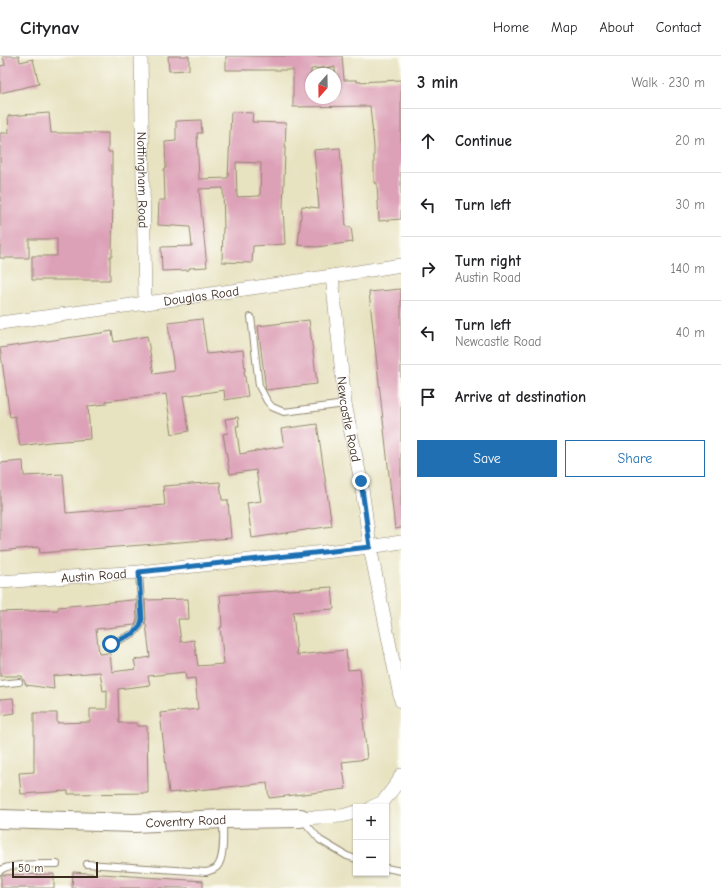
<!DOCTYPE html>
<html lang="en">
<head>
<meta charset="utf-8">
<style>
	body { margin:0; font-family:"Comic Neue",sans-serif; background:#f6f6f6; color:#202124 }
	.controls { position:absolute; right:12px; bottom:12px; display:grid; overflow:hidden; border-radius:0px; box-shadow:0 1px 3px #0004 }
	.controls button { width:36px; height:36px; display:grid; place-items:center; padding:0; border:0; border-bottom:1px solid #e0e0e0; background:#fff; color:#202124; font:20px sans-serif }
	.compass { position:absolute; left:305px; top:12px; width:36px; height:36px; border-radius:50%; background:#fff; box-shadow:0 1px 3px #0004; rotate:200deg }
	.scale { position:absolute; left:12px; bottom:10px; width:86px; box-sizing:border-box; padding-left:4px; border:2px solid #3b2a1e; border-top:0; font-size:11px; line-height:14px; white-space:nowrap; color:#3b2a1e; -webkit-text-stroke:3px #fdfcf7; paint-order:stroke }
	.stop { position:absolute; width:12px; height:12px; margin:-9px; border:3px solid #1f6fb2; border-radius:50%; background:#fff }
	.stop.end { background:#1f6fb2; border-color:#fff; box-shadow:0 1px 4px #0008 }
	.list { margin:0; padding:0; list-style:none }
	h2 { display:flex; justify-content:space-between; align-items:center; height:52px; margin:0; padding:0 16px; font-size:17px }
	h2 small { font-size:13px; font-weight:400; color:#757577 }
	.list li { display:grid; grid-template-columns:26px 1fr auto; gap:12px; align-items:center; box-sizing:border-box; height:64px; padding:0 16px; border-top:1px solid #e0e0e0 }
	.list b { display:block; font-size:15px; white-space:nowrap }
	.list p { margin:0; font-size:13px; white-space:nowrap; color:#757577 }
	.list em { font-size:13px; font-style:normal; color:#757577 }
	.actions { display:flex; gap:8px; padding:12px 16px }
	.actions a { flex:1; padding:9px 0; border:1px solid #1f6fb2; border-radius:0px; text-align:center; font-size:14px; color:#1f6fb2 }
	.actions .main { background:#1f6fb2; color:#fff }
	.icon { flex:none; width:22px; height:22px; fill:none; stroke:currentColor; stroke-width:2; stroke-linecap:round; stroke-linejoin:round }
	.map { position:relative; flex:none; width:401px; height:832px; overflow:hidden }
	header { display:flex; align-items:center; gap:24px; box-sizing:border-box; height:56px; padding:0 20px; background:#fff; border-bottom:1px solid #e0e0e0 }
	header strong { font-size:19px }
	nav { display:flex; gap:22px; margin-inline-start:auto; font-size:14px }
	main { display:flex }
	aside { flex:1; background:#fff }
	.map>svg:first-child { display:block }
	.building { fill:#dda1b7; fill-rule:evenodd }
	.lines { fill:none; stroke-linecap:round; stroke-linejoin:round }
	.lane-casing { stroke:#91866f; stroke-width:8 }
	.street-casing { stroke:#91866f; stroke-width:14 }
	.secondary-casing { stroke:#91866f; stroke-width:20 }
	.lane { stroke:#fff; stroke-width:6 }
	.street { stroke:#fff; stroke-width:13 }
	.secondary { stroke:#fff; stroke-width:18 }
	.route { stroke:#1f6fb2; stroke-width:5 }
	.labels { text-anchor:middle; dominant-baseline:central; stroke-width:3; stroke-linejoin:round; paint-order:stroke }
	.street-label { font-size:13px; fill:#3b2a1e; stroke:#fdfcf7 }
</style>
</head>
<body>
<header>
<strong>Citynav</strong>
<nav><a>Home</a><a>Map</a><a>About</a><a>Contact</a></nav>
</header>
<main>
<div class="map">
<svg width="401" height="832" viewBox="0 0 401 832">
	<rect width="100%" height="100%" fill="#fdfcf7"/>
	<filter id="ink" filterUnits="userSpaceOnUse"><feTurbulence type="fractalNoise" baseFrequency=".025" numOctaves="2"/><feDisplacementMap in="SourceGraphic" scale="8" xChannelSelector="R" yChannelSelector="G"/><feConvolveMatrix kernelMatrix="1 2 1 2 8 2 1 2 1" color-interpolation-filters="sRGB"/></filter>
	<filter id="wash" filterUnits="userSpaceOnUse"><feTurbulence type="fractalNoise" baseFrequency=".012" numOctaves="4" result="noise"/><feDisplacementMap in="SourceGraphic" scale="16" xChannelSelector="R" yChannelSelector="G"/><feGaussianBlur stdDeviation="0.9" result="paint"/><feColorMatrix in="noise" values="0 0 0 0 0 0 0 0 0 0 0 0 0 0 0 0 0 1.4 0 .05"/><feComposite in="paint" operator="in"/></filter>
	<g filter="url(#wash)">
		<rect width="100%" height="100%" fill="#e7e2c0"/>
		<g id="blocks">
			<g class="building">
				<polygon points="3,0 19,0 20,6 33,3 39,28 0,37 0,10 5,9"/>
				<polygon points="168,0 189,0 189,14 169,15"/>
				<path d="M226 0H342L344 24H357V26L401 24V163L379 165 377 127H374V90L370 50 293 51V14H226ZM335 11V42H311V13Z"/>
				<path d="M231 56 253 57 252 66 286 67 283 152 285 188 253 190 252 207 222 206 223 172H224L223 132 199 133 207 211 189 212V214L162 215 161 191 192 190 190 171 158 169 159 144H165L164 113 166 112 165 86 176 85V65L201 64 202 77H197L199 123 228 122ZM236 106 261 107 260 140 237 141Z"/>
				<polygon points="49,57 51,77 108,77 108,96 112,96 112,132 113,132 112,200 110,200 110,224 32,224 32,200 57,200 57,183 29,183 29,202 0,202 0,77 9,77 8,60"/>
				<polygon points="340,92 346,171 351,171 353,186 317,191 298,189 302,150 319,152 314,94"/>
				<polygon points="401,233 401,472 395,473 369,236"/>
				<polygon points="202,263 207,298 243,294 245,315 244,315 248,340 225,344 224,334 183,340 189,375 172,378 166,338 106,345 106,348 88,350 90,383 50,386 20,390 15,360 10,361 0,292 101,277 112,275 114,286 147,280 154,318 174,315 168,267"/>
				<polygon points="309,264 317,328 266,334 258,270"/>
				<polygon points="238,361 239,370 236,370 240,398 284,390 281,373 317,368 332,470 252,482 247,447 261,445 256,414 230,418 223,378 228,377 225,363"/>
				<polygon points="23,405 24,420 63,418 66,457 165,449 163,430 220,426 222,444 228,444 231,482 40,497 39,491 0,495 0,407"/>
				<polygon points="332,531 334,553 293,556 297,599 346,594 348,614 360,613 365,663 363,663 367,703 342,706 346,733 269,742 267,727 169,737 160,657 198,653 195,622 186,623 185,616 148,620 150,629 118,633 119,667 137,667 137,670 147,670 148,737 68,738 68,735 21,738 19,717 34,716 34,657 57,657 57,667 90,666 90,653 107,653 107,634 103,635 100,616 53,620 54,633 26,629 22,620 0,620 0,556 58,554 58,551 132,544 136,544 137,563 135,569 96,573 99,598 110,597 112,616 136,613 134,604 150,601 146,568 145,568 146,563 145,544 188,543 189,563 178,563 181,586 194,584 198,610 224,608 220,571 222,571 220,539"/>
				<polygon points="13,642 15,657 0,659 0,643"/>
				<polygon points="73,816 203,825 203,832 72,832"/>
				<polygon points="54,818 54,832 1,832 1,819"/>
			</g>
		</g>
	</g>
	<g filter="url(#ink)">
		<use href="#blocks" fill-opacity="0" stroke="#91866f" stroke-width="1"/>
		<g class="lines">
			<defs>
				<g id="lane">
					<polyline points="251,261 259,330 267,345 272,351 284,356 345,348"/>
					<polyline points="111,588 134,577 140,570 142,563 139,516"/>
					<polyline points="0,628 19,626"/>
					<polyline points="302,763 320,784 347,800 356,803"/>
					<path d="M87 808 206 816C210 815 214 814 217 811 225 802 223 777 223 765"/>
					<polyline points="386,812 401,815"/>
					<path d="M0 815C6 807 46 808 57 808"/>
				</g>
				<g id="street">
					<path id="s1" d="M141 0 145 247"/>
					<path id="s2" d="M332 220 345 348 361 425 370 491 401 645"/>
					<path id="s3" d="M0 267C134 249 268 231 401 209"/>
					<path id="s4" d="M0 526 139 516 370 491 401 486"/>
					<polyline points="372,751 383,746 398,726 401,719"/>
					<polyline points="301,762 342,760 356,756"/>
				</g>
				<g id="secondary">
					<path id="s5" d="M0 763 134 767 223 763 301 762"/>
				</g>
			</defs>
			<use href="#lane" class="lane-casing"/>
			<use href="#street" class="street-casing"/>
			<use href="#secondary" class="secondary-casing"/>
			<use href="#lane" class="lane"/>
			<use href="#street" class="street"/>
			<use href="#secondary" class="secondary"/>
		</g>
	</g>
	<g class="lines" filter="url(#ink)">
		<polyline class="route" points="111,588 134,577 140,570 142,563 139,516 370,491 361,425"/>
	</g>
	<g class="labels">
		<g class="street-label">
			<text stroke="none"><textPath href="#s1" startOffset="124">Nottingham Road</textPath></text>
			<text stroke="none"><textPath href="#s3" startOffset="203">Douglas Road</textPath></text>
			<text stroke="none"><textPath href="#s2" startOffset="144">Newcastle Road</textPath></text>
			<text stroke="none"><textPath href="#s4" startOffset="94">Austin Road</textPath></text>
			<text stroke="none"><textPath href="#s5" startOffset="186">Coventry Road</textPath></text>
		</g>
	</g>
</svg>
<div class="controls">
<button>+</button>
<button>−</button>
</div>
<svg class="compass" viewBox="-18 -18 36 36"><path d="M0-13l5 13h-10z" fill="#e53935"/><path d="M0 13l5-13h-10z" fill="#757577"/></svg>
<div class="scale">50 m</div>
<div class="stop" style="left:111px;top:588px"></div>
<div class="stop end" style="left:361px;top:425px"></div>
</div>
<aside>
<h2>3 min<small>Walk · 230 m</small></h2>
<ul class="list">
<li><svg class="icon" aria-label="ahead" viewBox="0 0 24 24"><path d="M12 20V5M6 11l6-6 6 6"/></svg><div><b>Continue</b></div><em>20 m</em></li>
<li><svg class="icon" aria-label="left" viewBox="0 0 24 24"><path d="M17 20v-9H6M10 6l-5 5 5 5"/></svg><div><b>Turn left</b></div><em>30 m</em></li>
<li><svg class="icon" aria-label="right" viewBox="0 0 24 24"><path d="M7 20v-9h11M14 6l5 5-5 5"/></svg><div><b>Turn right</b><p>Austin Road</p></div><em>140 m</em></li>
<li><svg class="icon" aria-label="left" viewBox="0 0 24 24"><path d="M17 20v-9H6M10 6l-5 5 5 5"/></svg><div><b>Turn left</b><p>Newcastle Road</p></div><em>40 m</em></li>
<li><svg class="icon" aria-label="arrive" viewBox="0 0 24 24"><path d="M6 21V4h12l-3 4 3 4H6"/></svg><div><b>Arrive at destination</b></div></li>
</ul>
<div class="actions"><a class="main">Save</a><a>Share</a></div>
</aside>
</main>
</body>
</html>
